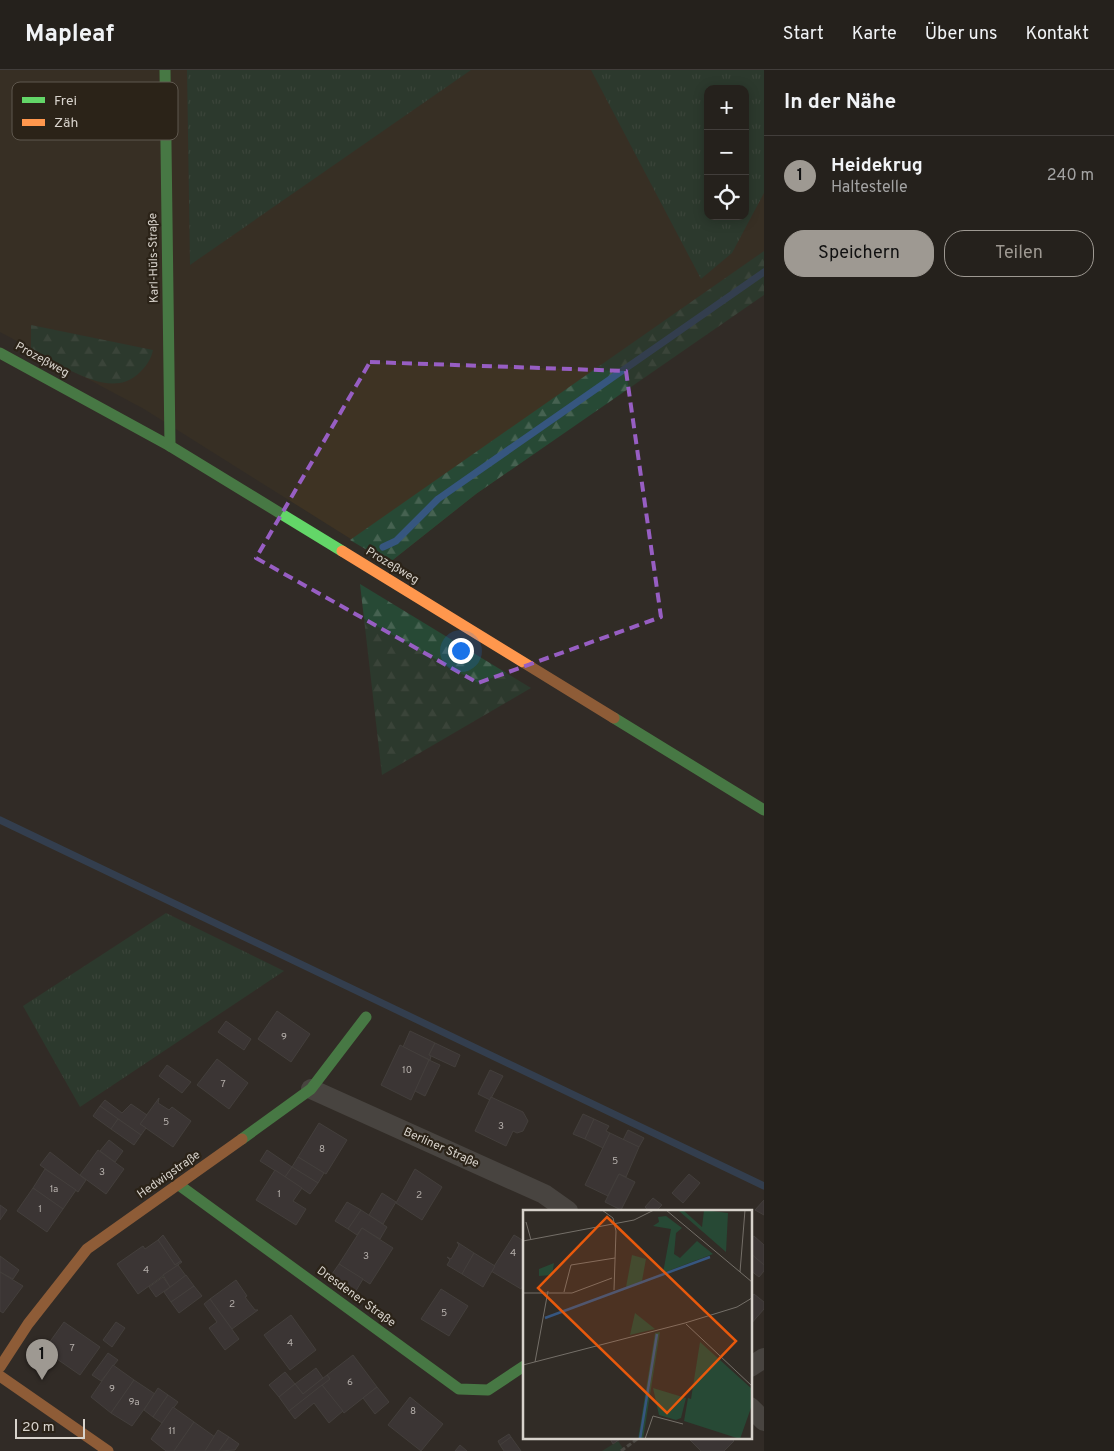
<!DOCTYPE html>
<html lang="de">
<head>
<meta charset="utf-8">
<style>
	body { margin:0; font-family:Overpass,sans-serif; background:#312e29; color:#f1f3f6 }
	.controls { position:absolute; right:15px; top:15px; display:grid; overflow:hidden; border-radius:10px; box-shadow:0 2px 12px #0003 }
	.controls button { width:45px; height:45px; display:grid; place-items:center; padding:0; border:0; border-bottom:1px solid #423e3b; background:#25211c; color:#f1f3f6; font:25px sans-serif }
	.scale { position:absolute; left:15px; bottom:12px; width:70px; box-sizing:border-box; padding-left:5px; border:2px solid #d8d3cc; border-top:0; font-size:14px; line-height:18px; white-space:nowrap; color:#d8d3cc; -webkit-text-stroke:4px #2b2318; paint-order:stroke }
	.you { position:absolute; left:460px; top:580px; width:18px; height:18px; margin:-12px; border:4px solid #fff; border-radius:50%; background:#1a73e8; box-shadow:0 0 0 8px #1a73e833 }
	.badge { display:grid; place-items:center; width:32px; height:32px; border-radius:50%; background:#9e9992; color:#111; font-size:16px; font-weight:700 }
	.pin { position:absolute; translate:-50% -41px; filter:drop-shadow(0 1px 2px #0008) }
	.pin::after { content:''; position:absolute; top:26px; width:18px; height:15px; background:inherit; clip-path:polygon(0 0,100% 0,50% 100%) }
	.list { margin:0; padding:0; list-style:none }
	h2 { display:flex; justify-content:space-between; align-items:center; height:65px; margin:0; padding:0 20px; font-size:21px }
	h2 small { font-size:16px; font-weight:400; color:#a3a3a3 }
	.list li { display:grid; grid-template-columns:32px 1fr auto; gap:15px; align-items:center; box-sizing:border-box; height:80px; padding:0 20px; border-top:1px solid #423e3b }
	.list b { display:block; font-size:19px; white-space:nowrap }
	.list p { margin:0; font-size:16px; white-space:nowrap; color:#a3a3a3 }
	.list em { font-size:16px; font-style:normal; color:#a3a3a3 }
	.actions { display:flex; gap:10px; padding:15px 20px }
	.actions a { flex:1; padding:11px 0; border:1px solid #9e9992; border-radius:20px; text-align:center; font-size:18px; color:#9e9992 }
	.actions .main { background:#9e9992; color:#111 }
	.icon { flex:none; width:28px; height:28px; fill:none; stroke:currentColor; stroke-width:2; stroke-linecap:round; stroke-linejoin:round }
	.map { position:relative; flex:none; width:764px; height:1381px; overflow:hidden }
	header { display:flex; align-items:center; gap:30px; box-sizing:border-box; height:70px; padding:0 25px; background:#25211c; border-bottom:1px solid #423e3b }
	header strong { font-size:24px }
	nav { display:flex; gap:28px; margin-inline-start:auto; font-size:18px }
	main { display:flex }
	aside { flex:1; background:#25211c }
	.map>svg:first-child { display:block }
	.built { fill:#3e3323; fill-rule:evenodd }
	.grass { fill:url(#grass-tufts); fill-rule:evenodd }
	.forest { fill:url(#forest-firs) }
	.green { fill:#274935 }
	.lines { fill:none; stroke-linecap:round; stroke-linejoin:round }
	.stream { stroke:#36567f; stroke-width:7 }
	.building { fill:#474046; stroke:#5a5656 }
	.path { stroke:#6c6a67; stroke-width:3; stroke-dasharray:5 2.5; stroke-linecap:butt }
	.street { stroke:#656260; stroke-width:20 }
	.fast { stroke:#63d668; stroke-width:11 }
	.slow { stroke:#ff974d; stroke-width:11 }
	.marked { fill:none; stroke:#975ec3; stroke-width:4; stroke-dasharray:10 6; stroke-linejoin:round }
	.labels { text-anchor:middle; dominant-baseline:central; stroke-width:4.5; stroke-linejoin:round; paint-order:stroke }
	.number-label { font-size:10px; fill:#b4aeaa }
	.street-label { font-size:12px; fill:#d8d3cc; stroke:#2b2318 }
	.inset-river { fill:none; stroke:#36567f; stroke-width:2.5 }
	.inset-road { fill:none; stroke:#746f68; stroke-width:1 }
	.view { fill:#e8590c; fill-opacity:0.15; stroke:#e8590c; stroke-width:2.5 }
	.inset-edge { fill:none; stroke:#d8d3cc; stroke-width:2.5 }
	.key { fill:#2b2318; stroke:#5f584e; stroke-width:1 }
	.key-label { font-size:14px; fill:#d8d3cc }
</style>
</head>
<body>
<header>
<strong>Mapleaf</strong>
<nav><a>Start</a><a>Karte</a><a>Über uns</a><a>Kontakt</a></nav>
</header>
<main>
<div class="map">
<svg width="764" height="1381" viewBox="0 0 764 1381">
	<defs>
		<pattern id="grass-tufts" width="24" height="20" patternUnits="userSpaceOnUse" patternTransform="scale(1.25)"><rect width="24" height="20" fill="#274935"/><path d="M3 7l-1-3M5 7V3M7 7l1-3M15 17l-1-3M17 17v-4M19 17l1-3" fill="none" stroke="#466251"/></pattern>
		<pattern id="forest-firs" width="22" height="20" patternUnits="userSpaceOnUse" patternTransform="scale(1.25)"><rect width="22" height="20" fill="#274935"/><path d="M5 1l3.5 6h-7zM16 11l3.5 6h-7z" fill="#466251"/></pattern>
	</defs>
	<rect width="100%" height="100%" fill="#312c26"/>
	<path class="built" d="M0 0H764V223L476 424 389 493 144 339 0 262ZM708 19H745V146H708Z"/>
	<g class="grass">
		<polygon points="187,0 471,0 190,195"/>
		<path d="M591 0H764V123L732 183 701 209ZM708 19H745V146H708Z"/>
		<polygon points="166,843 284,901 80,1037 23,936"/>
	</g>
	<g class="forest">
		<polygon points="764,181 764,225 476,424 389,493 350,470"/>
		<path d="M31 255 153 280C151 290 145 298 137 305 108 330 59 293 31 279Z"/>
		<polygon points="360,514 531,618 382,705"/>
	</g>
	<polygon class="green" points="618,1371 625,1381 602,1381"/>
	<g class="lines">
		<g class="stream">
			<polyline points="383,477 396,471 438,429 764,202"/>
			<polyline points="0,750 764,1116"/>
		</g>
	</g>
	<g class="building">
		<polygon points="277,941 310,964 291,992 258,969"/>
		<polygon points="226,951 251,969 244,980 218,962"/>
		<polygon points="410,961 435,973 429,985 431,986 430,990 403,977"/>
		<polygon points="435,973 460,985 455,997 429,985"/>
		<polygon points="400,975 429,990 411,1030 381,1015"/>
		<polygon points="217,989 248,1013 229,1039 197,1015"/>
		<polygon points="429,990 440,995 425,1026 415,1021"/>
		<polygon points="167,995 191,1012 182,1023 159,1006"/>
		<polygon points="490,1000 503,1006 490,1030 478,1024"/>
		<polygon points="491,1027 523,1042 528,1051 523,1061 517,1063 513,1061 506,1076 475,1061"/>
		<polygon points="159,1028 158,1033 169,1040 172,1037 191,1051 173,1077 140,1054"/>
		<polygon points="105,1030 122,1043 131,1034 147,1045 140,1054 146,1058 141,1065 100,1036"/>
		<polygon points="100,1036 118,1049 111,1059 93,1046"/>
		<polygon points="583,1044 594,1049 585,1069 573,1064"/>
		<polygon points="118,1049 141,1065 134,1075 111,1059"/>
		<polygon points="594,1049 609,1056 606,1061 610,1063 603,1078 585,1069"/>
		<polygon points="319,1053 347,1070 326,1104 298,1087"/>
		<polygon points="628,1060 644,1068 639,1077 623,1070"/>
		<polygon points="610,1063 639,1077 626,1107 619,1104 608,1126 585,1115"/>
		<polygon points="109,1070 123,1081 115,1092 100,1081"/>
		<polygon points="98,1080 124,1099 106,1124 80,1105"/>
		<polygon points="267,1080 292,1097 285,1107 260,1091"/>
		<polygon points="50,1082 86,1110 78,1122 40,1095"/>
		<polygon points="298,1087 324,1103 318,1113 292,1097"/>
		<polygon points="292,1097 318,1113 310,1124 285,1107"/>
		<polygon points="45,1099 76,1120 63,1139 33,1118"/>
		<polygon points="415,1099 442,1117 422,1150 396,1133"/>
		<polygon points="275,1100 302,1118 293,1131 306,1139 296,1155 256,1130"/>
		<polygon points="619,1104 635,1112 621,1140 605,1132"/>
		<polygon points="689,1104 700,1113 683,1133 672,1123"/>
		<polygon points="33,1118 63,1139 47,1162 17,1141"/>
		<polygon points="382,1123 396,1132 383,1154 369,1145"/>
		<polygon points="653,1128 662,1135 656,1141 649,1141 645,1137"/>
		<polygon points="764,1130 764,1145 755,1140"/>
		<polygon points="347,1132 361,1140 348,1159 335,1151"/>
		<polygon points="0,1135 7,1140 0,1150"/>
		<polygon points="361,1140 387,1157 380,1169 362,1158 357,1165 348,1159"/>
		<polygon points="362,1158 393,1178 370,1214 339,1194"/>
		<polygon points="163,1165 181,1191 175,1195 158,1170"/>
		<polygon points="514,1165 524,1171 524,1213 521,1219 491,1201"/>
		<polygon points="754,1166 764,1175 764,1195 750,1183 750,1169"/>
		<polygon points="158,1170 175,1195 181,1191 182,1192 138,1224 117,1194 143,1176 145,1179"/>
		<polygon points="457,1172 474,1183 462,1204 447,1195 450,1190 447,1187 451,1189 459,1175"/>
		<polygon points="474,1183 495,1196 483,1217 462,1204"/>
		<polygon points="750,1183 764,1195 764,1201 759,1207 750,1200"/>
		<polygon points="0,1186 19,1200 13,1209 0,1202"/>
		<polygon points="339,1194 363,1209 354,1224 330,1207"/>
		<polygon points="178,1195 186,1206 170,1217 163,1205"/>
		<polygon points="0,1202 23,1216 3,1243 0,1241"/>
		<polygon points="186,1205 194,1216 171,1232 164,1222"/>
		<polygon points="163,1207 170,1217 156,1227 149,1217"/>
		<polygon points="236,1210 247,1226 245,1227 255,1240 258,1240 232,1259 210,1229"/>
		<polygon points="194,1216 202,1226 179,1243 171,1232"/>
		<polygon points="441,1219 468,1236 449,1266 421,1249"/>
		<polygon points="754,1224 764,1232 764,1239 750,1255 750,1229"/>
		<polygon points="210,1229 239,1269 225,1280 209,1258 217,1252 204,1234"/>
		<polygon points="291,1245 316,1280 290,1300 264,1265"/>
		<polygon points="64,1252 100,1277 80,1305 44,1280"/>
		<polygon points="116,1252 125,1258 112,1277 103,1270"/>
		<polygon points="108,1283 118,1290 101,1311 92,1305"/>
		<polygon points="353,1285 377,1317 344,1343 322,1315 330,1309 327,1305"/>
		<polygon points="113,1295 134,1310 111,1343 91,1327"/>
		<polygon points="316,1298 323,1308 303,1324 295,1314"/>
		<polygon points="285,1302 295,1314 279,1327 269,1315"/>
		<polygon points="327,1305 330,1309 289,1341 279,1327 295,1314 303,1324"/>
		<polygon points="134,1310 155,1324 132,1356 111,1343"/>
		<polygon points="322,1315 343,1341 329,1353 314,1333 295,1349 289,1341"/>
		<polygon points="377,1317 389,1332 375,1344 363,1328"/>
		<polygon points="158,1318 168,1325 153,1347 144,1340"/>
		<polygon points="168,1325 178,1332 162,1353 153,1347"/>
		<polygon points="410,1327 443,1354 421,1381 388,1355"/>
		<polygon points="173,1337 194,1352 174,1381 166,1381 151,1369"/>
		<polygon points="194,1352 215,1367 205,1381 174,1381"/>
		<polygon points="218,1360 229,1367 219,1381 205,1381"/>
		<polygon points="509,1364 511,1367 500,1375 498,1371"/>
		<polygon points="229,1367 239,1374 235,1380 219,1381"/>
		<polygon points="511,1367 521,1381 504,1381 500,1375"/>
		<polygon points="609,1367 623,1367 613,1374"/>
		<polygon points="691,1367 730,1367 734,1371 724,1381 701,1381 689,1369"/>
		<polygon points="460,1375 467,1381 455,1381"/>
	</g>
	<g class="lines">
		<polyline class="path" points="621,1381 640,1367"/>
		<g class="street">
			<polyline points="311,1019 544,1124 568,1141"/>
			<polyline points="750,1297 764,1288"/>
			<polyline points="750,1337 764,1351"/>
		</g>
		<g class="fast">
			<polyline points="165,0 170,376"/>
			<polyline points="0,283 170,376 342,481"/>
			<polyline points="614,648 764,740"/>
			<polyline points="242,1069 311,1019 366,947"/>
			<polyline points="179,1115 459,1319 488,1320 524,1296"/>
		</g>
		<g class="slow">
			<polyline points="342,481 614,648"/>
			<polyline points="0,1297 28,1254 87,1179 242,1069"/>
			<polyline points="0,1306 108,1381"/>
		</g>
	</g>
	<path d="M0 0H764V1381H0ZM370 292 626 301 661 547 478 613 256 488Z" fill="#312c26" fill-opacity=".55" fill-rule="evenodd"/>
	<path class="marked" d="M370 292 626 301 661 547 478 613 256 488Z"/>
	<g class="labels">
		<g class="number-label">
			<text x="284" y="967">9</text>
			<text x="407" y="1000">10</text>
			<text x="223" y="1014">7</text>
			<text x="166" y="1052">5</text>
			<text x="501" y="1056">3</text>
			<text x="322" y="1079">8</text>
			<text x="615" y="1091">5</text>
			<text x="102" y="1102">3</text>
			<text x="54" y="1119">1a</text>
			<text x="279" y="1124">1</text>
			<text x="419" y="1125">2</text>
			<text x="40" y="1139">1</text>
			<text x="513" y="1183">4</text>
			<text x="366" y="1186">3</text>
			<text x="146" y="1200">4</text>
			<text x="232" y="1234">2</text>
			<text x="444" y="1243">5</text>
			<text x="290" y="1273">4</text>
			<text x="72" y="1278">7</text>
			<text x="350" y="1312">6</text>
			<text x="112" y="1319">9</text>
			<text x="134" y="1332">9a</text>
			<text x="413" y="1341">8</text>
			<text x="172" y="1361">11</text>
		</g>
		<g class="street-label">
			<text transform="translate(154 188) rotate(-91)">Karl-Hüls-Straße</text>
			<text transform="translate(42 290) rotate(29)">Prozeßweg</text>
			<text transform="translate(392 496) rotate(31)">Prozeßweg</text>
			<text transform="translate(441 1078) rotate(24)">Berliner Straße</text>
			<text transform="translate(169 1105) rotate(-35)">Hedwigstraße</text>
			<text transform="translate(356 1227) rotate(36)">Dresdener Straße</text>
		</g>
	</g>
	<g transform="translate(523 1140)">
		<rect width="229" height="229" fill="#312c26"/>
		<path d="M143 6 159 18 153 23 151 44 157 48 174 31 190 44 140 63 148 19 130 16 136 12 135 7ZM109 45 123 49 119 71 103 77ZM177 132 229 179V195L217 229 161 211 165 188 168 189ZM130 178 163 188 158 208 153 210 136 205Z" fill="#274935"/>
		<path d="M160 0 179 17 181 0 205 3 203 42 156 1ZM112 103 132 119 107 125ZM137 122 120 229H115L132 123Z" fill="#274935"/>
		<path d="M31 53 29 65 16 66V59Z" fill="#274935"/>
		<path class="inset-river" d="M22 108 187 47M117 229 134 124"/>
		<path class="inset-road" d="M79 0 90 8 93 21 91 80M143 0 229 72M3 12 8 30M0 31 111 10 131 0M217 62 222 0M41 82 48 55 92 48M0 83H49L89 68M163 114 229 176M12 152 25 81M0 155 162 113 214 97 229 88M122 229 130 206 160 214"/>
		<path class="view" d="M84 7 213 131 144 203 15 78Z"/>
		<rect width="229" height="229" class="inset-edge"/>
	</g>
	<rect x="12" y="12" width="166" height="58" rx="8" class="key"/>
	<rect x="22" y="27" width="23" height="6" fill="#63d668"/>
	<rect x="22" y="49" width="23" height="7" fill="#ff974d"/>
	<g class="key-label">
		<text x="54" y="35">Frei</text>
		<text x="54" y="57">Zäh</text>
	</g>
</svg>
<div class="controls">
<button>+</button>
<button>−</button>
<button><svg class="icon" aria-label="locate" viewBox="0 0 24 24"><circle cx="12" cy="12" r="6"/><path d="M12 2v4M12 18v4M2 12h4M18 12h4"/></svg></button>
</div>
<div class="scale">20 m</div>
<div class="you"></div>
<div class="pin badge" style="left:42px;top:1310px">1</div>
</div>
<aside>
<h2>In der Nähe<small></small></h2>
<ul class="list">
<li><span class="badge">1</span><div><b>Heidekrug</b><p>Haltestelle</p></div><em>240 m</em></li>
</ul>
<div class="actions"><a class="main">Speichern</a><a>Teilen</a></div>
</aside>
</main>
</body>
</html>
